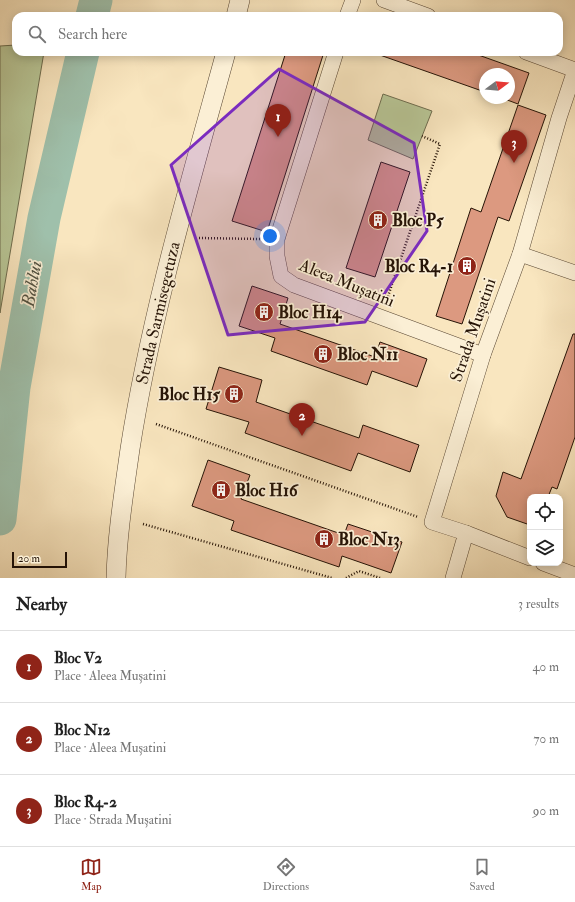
<!DOCTYPE html>
<html lang="en">
<head>
<meta charset="utf-8">
<style>
	body { margin:0; font-family:"IM FELL Double Pica",serif; background:#f2f2f2; color:#222 }
	.controls { position:absolute; right:12px; bottom:12px; display:grid; overflow:hidden; border-radius:8px; box-shadow:0 2px 10px #0003 }
	.controls button { width:36px; height:36px; display:grid; place-items:center; padding:0; border:0; border-bottom:1px solid #e0e0e0; background:#fff; color:#222; font:20px sans-serif }
	.compass { position:absolute; left:479px; top:68px; width:36px; height:36px; border-radius:50%; background:#fff; box-shadow:0 2px 10px #0003; rotate:74deg }
	.scale { position:absolute; left:12px; bottom:10px; width:55px; box-sizing:border-box; padding-left:4px; border:2px solid #251306; border-top:0; font-size:11px; line-height:14px; white-space:nowrap; color:#251306; -webkit-text-stroke:3px #fbefd5; paint-order:stroke }
	.you { position:absolute; left:270px; top:236px; width:14px; height:14px; margin:-10px; border:3px solid #fff; border-radius:50%; background:#1a73e8; box-shadow:0 0 0 6px #1a73e833 }
	.badge { display:grid; place-items:center; width:26px; height:26px; border-radius:50%; background:#8f2418; color:#fff; font-size:13px; font-weight:700 }
	.pin { position:absolute; translate:-50% -33px; filter:drop-shadow(0 1px 2px #0008) }
	.pin::after { content:''; position:absolute; top:21px; width:14px; height:12px; background:inherit; clip-path:polygon(0 0,100% 0,50% 100%) }
	.list { margin:0; padding:0; list-style:none }
	h2 { display:flex; justify-content:space-between; align-items:center; height:52px; margin:0; padding:0 16px; font-size:17px }
	h2 small { font-size:13px; font-weight:400; color:#767676 }
	.list li { display:grid; grid-template-columns:26px 1fr auto; gap:12px; align-items:center; box-sizing:border-box; height:72px; padding:0 16px; border-top:1px solid #e0e0e0 }
	.list b { display:block; font-size:15px; white-space:nowrap }
	.list p { margin:0; font-size:13px; white-space:nowrap; color:#767676 }
	.list em { font-size:13px; font-style:normal; color:#767676 }
	.icon { flex:none; width:22px; height:22px; fill:none; stroke:currentColor; stroke-width:2; stroke-linecap:round; stroke-linejoin:round }
	.map { position:relative; flex:none; width:575px; height:578px; overflow:hidden }
	.search { position:absolute; background:#fff; box-shadow:0 2px 10px #0003; left:12px; right:12px; top:12px; height:44px; display:flex; align-items:center; gap:10px; box-sizing:border-box; padding:0 14px; border-radius:12px; color:#767676; font-size:15px }
	.sheet { height:268px; background:#fff }
	nav { display:flex; justify-content:space-around; align-items:center; box-sizing:border-box; height:56px; border-top:1px solid #e0e0e0; background:#fff; font-size:11px; color:#767676 }
	nav a { display:grid; justify-items:center; gap:2px }
	nav .on { color:#8f2418 }
	.map>svg:first-child { display:block }
	.green { fill:#b8c696; stroke:#6e6c4e }
	.lines { fill:none; stroke-linecap:round; stroke-linejoin:round }
	.river { stroke:#9fc0ab; stroke-width:33 }
	.building { fill:#dc9980; stroke:#251306 }
	.minor-casing { stroke:#5a4834; stroke-width:16 }
	.tertiary-casing { stroke:#5a4834; stroke-width:20 }
	.path { stroke:#251306; stroke-width:2.5; stroke-dasharray:1 2; stroke-linecap:butt }
	.minor { stroke:#fbefd5; stroke-width:15 }
	.tertiary { stroke:#fbefd5; stroke-width:19 }
	.marked { fill:#7b2cbf; fill-opacity:0.2; stroke:#7b2cbf; stroke-width:3; stroke-linejoin:round }
	.labels { text-anchor:middle; dominant-baseline:central; stroke-width:3.5; stroke-linejoin:round; paint-order:stroke }
	.poi-label { font-size:17px; font-weight:bold; fill:#251306; stroke:#fbefd5; text-anchor:start }
	.street-label { font-size:17px; fill:#251306; stroke:#fbefd5 }
	.water-label { font-size:18px; font-style:italic; fill:#505040; stroke:#fbefd5 }
</style>
</head>
<body>
<div class="map">
<svg width="575" height="578" viewBox="0 0 575 578">
	<rect width="100%" height="100%" fill="#f9e6bf"/>
	<filter id="stains"><feTurbulence type="fractalNoise" baseFrequency=".005" numOctaves="4"/><feColorMatrix values="0 0 0 0 .2 0 0 0 0 .09 0 0 0 0 .02 0 0 0 .5 -.17"/></filter>
	<radialGradient id="worn" r=".72"><stop offset=".6" stop-color="#630" stop-opacity="0"/><stop offset="1" stop-color="#630" stop-opacity=".3"/></radialGradient>
	<g class="green">
		<polygon points="16,45 16,52 44,52 0,313 0,46"/>
		<polygon points="383,94 432,111 413,159 368,140"/>
	</g>
	<g class="lines">
		<g class="river">
			<polyline points="92,16 96,0"/>
			<polyline points="0,519 14,387 44,218 83,52"/>
		</g>
	</g>
	<g class="building">
		<polygon points="286,52 324,52 267,232 232,221"/>
		<polygon points="377,52 470,52 529,73 518,104 502,98 509,98 509,74 485,74 485,92 377,54"/>
		<polygon points="518,105 546,115 509,221 498,217 462,324 436,316 471,208 481,212"/>
		<polygon points="381,162 410,172 375,277 346,268"/>
		<polygon points="252,286 288,298 280,324 375,357 380,342 427,359 417,387 372,371 367,385 271,351 275,338 239,326"/>
		<polygon points="573,334 575,334 575,437 557,489 552,487 548,497 530,497 530,525 507,517 496,496 503,472 521,479"/>
		<polygon points="219,367 262,380 256,402 359,438 363,425 419,445 410,472 358,453 351,471 245,433 249,422 206,409"/>
		<polygon points="208,460 250,475 241,499 344,535 348,524 402,542 391,573 342,556 339,567 231,530 234,521 192,506"/>
	</g>
	<g class="lines">
		<defs>
			<g id="minor">
				<polyline points="384,0 428,16"/>
				<polyline points="347,16 353,0"/>
				<polyline points="336,52 277,239 277,256 281,276 294,285 483,355"/>
				<polyline points="526,52 575,70"/>
				<polyline points="520,254 575,273"/>
				<polyline points="466,533 530,558"/>
				<polyline points="543,563 575,575"/>
				<polyline points="453,578 466,533 432,522 483,355 520,254 559,118 575,70"/>
			</g>
			<g id="tertiary">
				<polyline points="236,16 240,0"/>
				<path d="M116 578C117 535 124 492 130 449 151 314 190 183 226 52"/>
			</g>
		</defs>
		<use href="#minor" class="minor-casing"/>
		<use href="#tertiary" class="tertiary-casing"/>
		<g class="path">
			<polyline points="199,238 260,239"/>
			<polyline points="386,302 440,144 422,136"/>
			<polyline points="156,424 418,517"/>
			<polyline points="143,524 332,578"/>
			<polyline points="346,578 359,571 380,578"/>
		</g>
		<use href="#minor" class="minor"/>
		<use href="#tertiary" class="tertiary"/>
	</g>
	<path class="marked" d="M279 69 414 143 427 231 365 322 228 335 171 165Z"/>
	<defs>
		<symbol id="building-disc" viewBox="-11 -11 22 22"><circle r="9.5" fill="#8f2418" stroke="#fbefd5"/><path d="M-4-6H4V6H1V3H-1V6H-4ZM-2.5-4.3h1.7v1.8h-1.7ZM.8-4.3h1.7v1.8H.8ZM-2.5-1h1.7V.8h-1.7ZM.8-1h1.7V.8H.8Z" fill="#fff"/></symbol>
	</defs>
	<g fill-rule="evenodd">
		<use href="#building-disc" x="367" y="209" width="22" height="22"/>
		<use href="#building-disc" x="456" y="255" width="22" height="22"/>
		<use href="#building-disc" x="253" y="301" width="22" height="22"/>
		<use href="#building-disc" x="312" y="343" width="22" height="22"/>
		<use href="#building-disc" x="223" y="383" width="22" height="22"/>
		<use href="#building-disc" x="210" y="479" width="22" height="22"/>
		<use href="#building-disc" x="313" y="528" width="22" height="22"/>
	</g>
	<g class="labels">
		<g class="poi-label">
			<text x="392" y="220">Bloc P5</text>
			<text x="453" y="266" text-anchor="end">Bloc R4-1</text>
			<text x="278" y="312">Bloc H14</text>
			<text x="337" y="354">Bloc N11</text>
			<text x="220" y="394" text-anchor="end">Bloc H15</text>
			<text x="235" y="490">Bloc H16</text>
			<text x="338" y="539">Bloc N13</text>
		</g>
		<g class="street-label">
			<text transform="translate(347 283) rotate(22)">Aleea Mușatini</text>
			<text transform="translate(158 313) rotate(-77)">Strada Sarmisegetuza</text>
			<text transform="translate(473 330) rotate(-71)">Strada Mușatini</text>
		</g>
		<g class="water-label">
			<text transform="translate(32 284) rotate(-80)">Bahlui</text>
		</g>
	</g>
	<rect width="100%" height="100%" filter="url(#stains)"/>
	<rect width="100%" height="100%" fill="url(#worn)"/>
</svg>
<div class="controls">
<button><svg class="icon" aria-label="locate" viewBox="0 0 24 24"><circle cx="12" cy="12" r="6"/><path d="M12 2v4M12 18v4M2 12h4M18 12h4"/></svg></button>
<button><svg class="icon" aria-label="layers" viewBox="0 0 24 24"><path d="M12 4l9 5-9 5-9-5zM3 14l9 5 9-5"/></svg></button>
</div>
<svg class="compass" viewBox="-18 -18 36 36"><path d="M0-13l5 13h-10z" fill="#e53935"/><path d="M0 13l5-13h-10z" fill="#767676"/></svg>
<div class="scale">20 m</div>
<div class="you"></div>
<div class="pin badge" style="left:278px;top:137px">1</div>
<div class="pin badge" style="left:302px;top:436px">2</div>
<div class="pin badge" style="left:514px;top:163px">3</div>
<div class="search"><svg class="icon" aria-label="search" viewBox="0 0 24 24"><circle cx="10" cy="10" r="6"/><path d="M15 15l6 6"/></svg>Search here</div>
</div>
<section class="sheet">
<h2>Nearby<small>3 results</small></h2>
<ul class="list">
<li><span class="badge">1</span><div><b>Bloc V2</b><p>Place · Aleea Mușatini</p></div><em>40 m</em></li>
<li><span class="badge">2</span><div><b>Bloc N12</b><p>Place · Aleea Mușatini</p></div><em>70 m</em></li>
<li><span class="badge">3</span><div><b>Bloc R4-2</b><p>Place · Strada Mușatini</p></div><em>90 m</em></li>
</ul>
</section>
<nav>
<a class="on"><svg class="icon" aria-label="map" viewBox="0 0 24 24"><path d="M3 6l6-2 6 2 6-2v14l-6 2-6-2-6 2zM9 4v14M15 6v14"/></svg>Map</a>
<a><svg class="icon" aria-label="directions" viewBox="0 0 24 24"><path d="M12 3l9 9-9 9-9-9zM9 14v-3h6M13 9l2 2-2 2"/></svg>Directions</a>
<a><svg class="icon" aria-label="saved" viewBox="0 0 24 24"><path d="M7 4h10v16l-5-4-5 4z"/></svg>Saved</a>
</nav>
</body>
</html>
